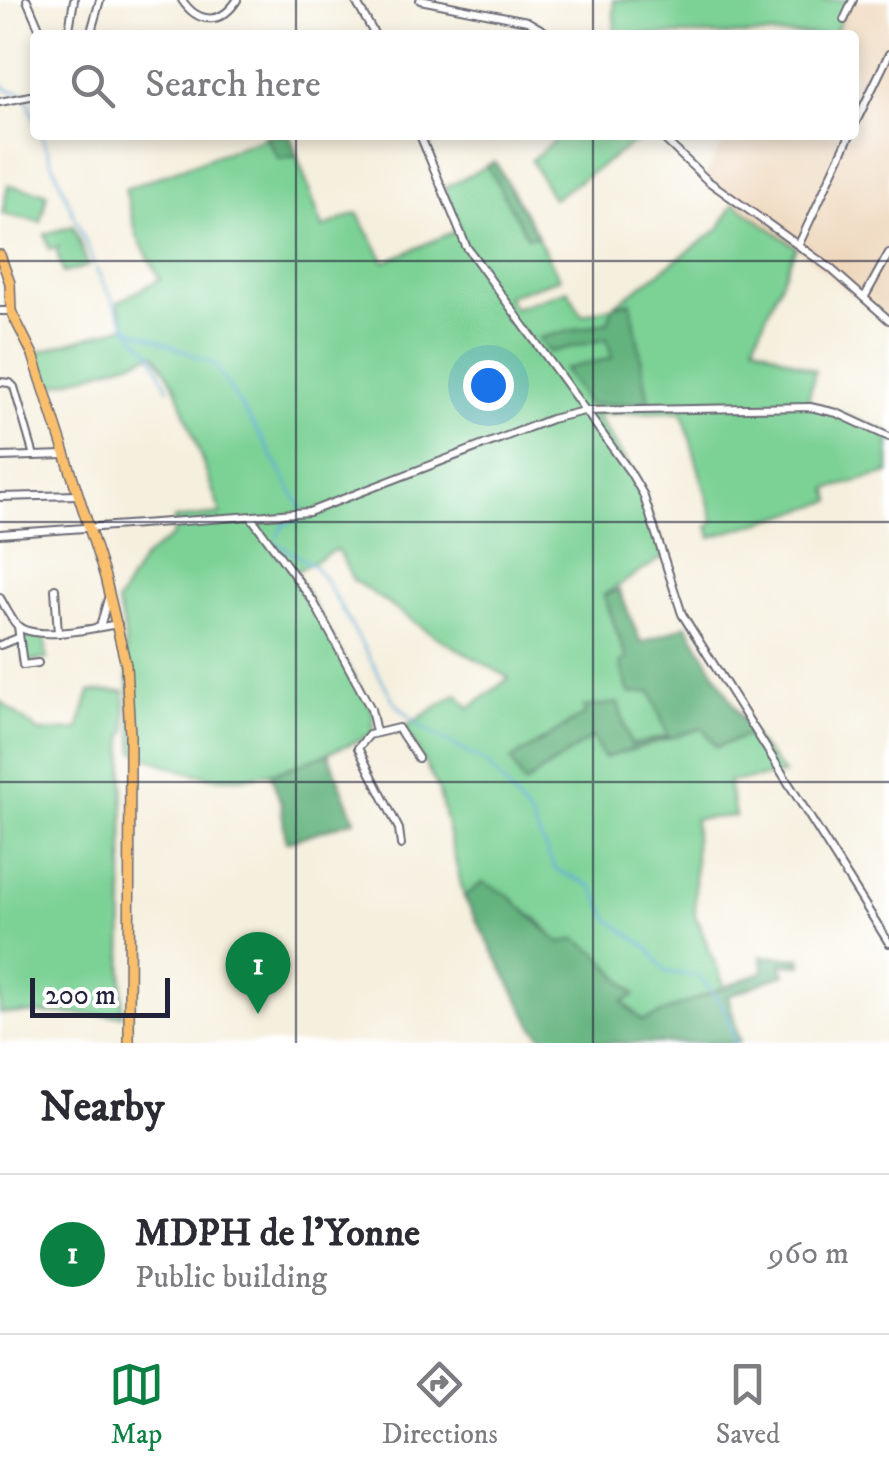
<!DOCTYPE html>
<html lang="en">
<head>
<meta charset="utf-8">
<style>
	body { margin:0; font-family:"IM FELL DW Pica",serif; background:#f7f7f7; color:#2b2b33 }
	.scale { position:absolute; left:30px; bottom:25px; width:140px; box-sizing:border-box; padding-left:10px; border:5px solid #22223b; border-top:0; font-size:28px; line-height:35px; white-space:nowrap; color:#22223b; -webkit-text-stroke:8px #fff; paint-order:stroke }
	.you { position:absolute; left:488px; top:385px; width:35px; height:35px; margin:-25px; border:8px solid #fff; border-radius:50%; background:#1a73e8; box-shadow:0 0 0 15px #1a73e833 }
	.badge { display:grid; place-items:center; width:65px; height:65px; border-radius:50%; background:#0b8043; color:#fff; font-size:32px; font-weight:700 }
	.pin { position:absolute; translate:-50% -82px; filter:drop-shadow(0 2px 5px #0008) }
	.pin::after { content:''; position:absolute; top:52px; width:35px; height:30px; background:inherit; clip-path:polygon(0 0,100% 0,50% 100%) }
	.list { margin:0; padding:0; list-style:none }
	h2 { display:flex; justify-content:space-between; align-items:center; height:130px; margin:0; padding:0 40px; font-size:42px }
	h2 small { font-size:32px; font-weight:400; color:#7c7c81 }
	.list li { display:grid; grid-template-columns:65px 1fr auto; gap:30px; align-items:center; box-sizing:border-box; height:160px; padding:0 40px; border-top:2px solid #e1e1e2 }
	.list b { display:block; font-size:38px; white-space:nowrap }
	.list p { margin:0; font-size:32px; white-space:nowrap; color:#7c7c81 }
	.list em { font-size:32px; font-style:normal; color:#7c7c81 }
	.icon { flex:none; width:55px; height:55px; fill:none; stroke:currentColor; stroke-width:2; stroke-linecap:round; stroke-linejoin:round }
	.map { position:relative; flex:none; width:889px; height:1043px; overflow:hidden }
	.search { position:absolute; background:#fff; box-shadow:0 5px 15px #0003; left:30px; right:30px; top:30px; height:110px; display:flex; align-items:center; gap:25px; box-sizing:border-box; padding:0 35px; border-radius:10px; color:#7c7c81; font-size:38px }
	.sheet { height:290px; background:#fff }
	nav { display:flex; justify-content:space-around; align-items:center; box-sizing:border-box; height:140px; border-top:2px solid #e1e1e2; background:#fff; font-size:28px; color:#7c7c81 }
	nav a { display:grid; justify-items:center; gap:5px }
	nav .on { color:#0b8043 }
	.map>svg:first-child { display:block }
	.built { fill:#eed7bb }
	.green { fill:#7bd195; stroke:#4e7a68; stroke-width:2.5 }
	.forest { fill:#64b37e; stroke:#436a5c; stroke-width:2.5 }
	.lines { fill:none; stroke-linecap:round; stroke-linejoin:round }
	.stream { stroke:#61acd9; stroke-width:2.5 }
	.minor-casing { stroke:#6c6a74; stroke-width:10 }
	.major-casing { stroke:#6c6a74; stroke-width:12 }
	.minor { stroke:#fff; stroke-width:6 }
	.major { stroke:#f9bf6d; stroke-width:9 }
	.grid { fill:none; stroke:#22223b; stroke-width:2.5; stroke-opacity:0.55 }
</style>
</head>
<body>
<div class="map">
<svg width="889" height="1043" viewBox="0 0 889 1043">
	<rect width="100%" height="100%" fill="#fff"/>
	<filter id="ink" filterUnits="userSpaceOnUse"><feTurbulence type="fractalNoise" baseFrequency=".01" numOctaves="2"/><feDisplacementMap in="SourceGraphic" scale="20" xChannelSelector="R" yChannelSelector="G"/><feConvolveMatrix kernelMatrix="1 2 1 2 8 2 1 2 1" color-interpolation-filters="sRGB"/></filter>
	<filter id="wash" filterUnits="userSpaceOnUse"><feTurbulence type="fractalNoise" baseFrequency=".0048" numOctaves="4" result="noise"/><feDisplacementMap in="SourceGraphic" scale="40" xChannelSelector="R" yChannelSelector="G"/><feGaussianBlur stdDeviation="2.25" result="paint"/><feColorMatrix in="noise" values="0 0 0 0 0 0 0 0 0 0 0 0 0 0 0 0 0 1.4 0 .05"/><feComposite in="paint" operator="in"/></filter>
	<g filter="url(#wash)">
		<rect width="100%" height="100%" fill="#f5efdd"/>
		<polygon class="built" points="850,0 889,0 889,325 796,247 703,180 727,135 854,135 854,35 834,35"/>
		<g class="green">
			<polygon points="613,0 850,0 834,35 615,35"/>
			<polygon points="561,135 645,135 553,199 531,160"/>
			<path d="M266 137 279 159 297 156 323 228 357 213 385 262 460 229 444 188 495 162 560 278 507 296 514 308 568 290 582 315 613 306 719 229 734 203 796 247 754 344 815 371 808 401 889 433V473L828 489 832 501 711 537 708 526 714 522 682 411 595 414 637 479 665 556 604 595 627 660 651 692 668 736 631 745 584 708 586 714 525 784 592 737 604 758 703 728 716 747 751 734 784 774 728 782 735 816 695 819V915L725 987 643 1021 622 1002 635 994 596 952 576 939 560 944 539 921 484 883 464 897 438 788 405 727 457 694 470 708 509 678 435 636 353 580 337 549 295 572 373 711 374 734C277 773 235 801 134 751L124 630 117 603 142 560 173 535 174 519 221 514 176 387 155 354 49 387 38 352 126 326 118 302 160 279 137 236 125 189Z"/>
			<polygon points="8,185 47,193 41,222 2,214"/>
			<polygon points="73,226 88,266 63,273 56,248 60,246 49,249 45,234"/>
			<polygon points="20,633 45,637 47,659 25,662"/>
			<polygon points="124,691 127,732 124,733 122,1015 0,1013 0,701 39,732 78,730 90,692"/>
		</g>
		<g class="forest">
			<polygon points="266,135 290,135 297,156 279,159"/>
			<polygon points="495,162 538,236 527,237 487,165"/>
			<polygon points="631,302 649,402 588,405 564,369 612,358 607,339 550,352 539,338 608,322 613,306"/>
			<polygon points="619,590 641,643 687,625 751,734 716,747 703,728 604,758 592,737 524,784 511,760 585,714 584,707 618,703 631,745 668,736 651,692 629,693 620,663 627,659 604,595"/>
			<polygon points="328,753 355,820 286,842 281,803 271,775"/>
			<polygon points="483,882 508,895 560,943 576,939 596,952 635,995 623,1002 643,1021 764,971 761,956 801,958 802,965 781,964 785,974 728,996 740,1043 548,1043 533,1026 464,897"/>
		</g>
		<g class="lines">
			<g class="stream">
				<polyline points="0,83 8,90 25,93 35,120"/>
				<polyline points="41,135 94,264"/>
				<polyline points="96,269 128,329 151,353 168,388"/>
				<polyline points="127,327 214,364 264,442 302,509"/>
				<polyline points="277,537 284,524 305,517"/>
				<polyline points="275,542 314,566 326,581 395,703 424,729 487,763 531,818 555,869 592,886 610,920 649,949 666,972 699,976 723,1006 736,1043"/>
			</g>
		</g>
	</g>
	<g filter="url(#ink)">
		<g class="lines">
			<defs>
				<g id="minor">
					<polyline points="27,0 42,35"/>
					<path d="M182 0C198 24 221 25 237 0"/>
					<polyline points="355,0 375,35"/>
					<polyline points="420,0 527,21 551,35"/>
					<polyline points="844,20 853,0"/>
					<polyline points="68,35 74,0"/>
					<polyline points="90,35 100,0"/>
					<polyline points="0,102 35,95"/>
					<polyline points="854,126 889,54"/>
					<polyline points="420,135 466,246 630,472 643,494 682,614 889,943"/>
					<polyline points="660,135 708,181 830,268 889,320"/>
					<polyline points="799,244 850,135"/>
					<polyline points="864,298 889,253"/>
					<polyline points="0,311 11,311"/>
					<polyline points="0,382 10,383 14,387 34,456"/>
					<polyline points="0,457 65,455"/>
					<polyline points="0,497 78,495"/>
					<polyline points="251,517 313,601 371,709 376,732"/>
					<polyline points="0,534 309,512 551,419 584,411 810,407 837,413 889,437"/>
					<polyline points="55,589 58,633"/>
					<path d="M0 598C5 606 10 618 17 625 34 642 95 628 118 624"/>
					<polyline points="18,626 23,665 38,663"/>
					<polyline points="100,627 109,595"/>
					<polyline points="0,645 18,638"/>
					<polyline points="401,845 399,829 358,748 369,735 398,728 418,758"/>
				</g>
				<polyline id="major" points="0,255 10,283 11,311 33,355 105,577 126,665 130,734 129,1043"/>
			</defs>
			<use href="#minor" class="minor-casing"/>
			<use href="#major" class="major-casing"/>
			<use href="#minor" class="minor"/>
			<use href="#major" class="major"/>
		</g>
	</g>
	<path class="grid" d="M296 0V35M593 0V35M296 135V1043M593 135V1043M0 261H889M0 522H889M0 782H889"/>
</svg>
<div class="scale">200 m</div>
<div class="you"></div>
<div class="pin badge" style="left:258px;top:1014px">1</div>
<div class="search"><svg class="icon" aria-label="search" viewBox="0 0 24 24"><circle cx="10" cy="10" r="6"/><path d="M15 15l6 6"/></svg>Search here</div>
</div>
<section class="sheet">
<h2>Nearby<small></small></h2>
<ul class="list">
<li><span class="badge">1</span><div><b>MDPH de l'Yonne</b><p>Public building</p></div><em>960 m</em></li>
</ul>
</section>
<nav>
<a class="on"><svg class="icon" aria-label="map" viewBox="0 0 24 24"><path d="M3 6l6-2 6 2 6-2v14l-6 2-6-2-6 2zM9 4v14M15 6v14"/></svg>Map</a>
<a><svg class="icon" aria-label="directions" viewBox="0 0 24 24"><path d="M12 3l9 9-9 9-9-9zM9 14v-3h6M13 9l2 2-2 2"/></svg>Directions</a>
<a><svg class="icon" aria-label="saved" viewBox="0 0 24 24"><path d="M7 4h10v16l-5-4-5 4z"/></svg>Saved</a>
</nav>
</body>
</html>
